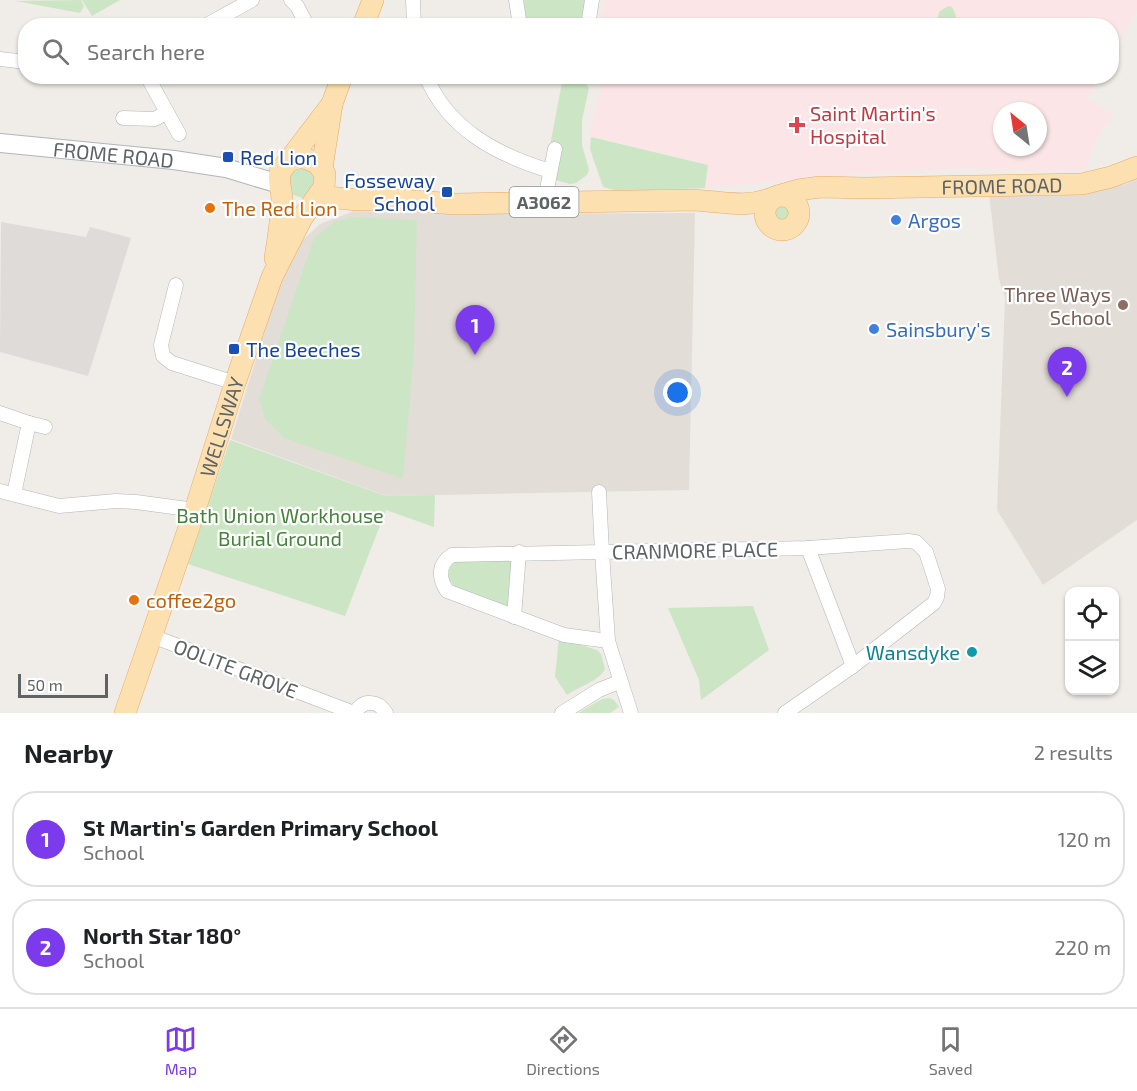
<!DOCTYPE html>
<html lang="en">
<head>
<meta charset="utf-8">
<style>
	body { margin:0; font-family:"Exo 2",sans-serif; background:#f6f6f6; color:#202124 }
	.controls { position:absolute; right:18px; bottom:18px; display:grid; overflow:hidden; border-radius:12px; box-shadow:0 2px 4px #0004 }
	.controls button { width:54px; height:54px; display:grid; place-items:center; padding:0; border:0; border-bottom:2px solid #e0e0e0; background:#fff; color:#202124; font:30px sans-serif }
	.compass { position:absolute; left:993px; top:102px; width:54px; height:54px; border-radius:50%; background:#fff; box-shadow:0 2px 4px #0004; rotate:330deg }
	.scale { position:absolute; left:18px; bottom:15px; width:90px; box-sizing:border-box; padding-left:6px; border:3px solid #5e6466; border-top:0; font-size:16px; line-height:21px; white-space:nowrap; color:#5e6466; -webkit-text-stroke:4px #fff; paint-order:stroke }
	.you { position:absolute; left:678px; top:393px; width:21px; height:21px; margin:-15px; border:4px solid #fff; border-radius:50%; background:#1a73e8; box-shadow:0 0 0 9px #1a73e833 }
	.badge { display:grid; place-items:center; width:39px; height:39px; border-radius:50%; background:#7c3aed; color:#fff; font-size:20px; font-weight:700 }
	.pin { position:absolute; translate:-50% -50px; filter:drop-shadow(0 2px 3px #0008) }
	.pin::after { content:''; position:absolute; top:32px; width:21px; height:18px; background:inherit; clip-path:polygon(0 0,100% 0,50% 100%) }
	.list { margin:0; padding:0; list-style:none }
	h2 { display:flex; justify-content:space-between; align-items:center; height:78px; margin:0; padding:0 24px; font-size:26px }
	h2 small { font-size:20px; font-weight:400; color:#757577 }
	.list li { display:grid; grid-template-columns:39px 1fr auto; gap:18px; align-items:center; box-sizing:border-box; height:96px; margin:0 12px 12px; padding:0 12px; border:2px solid #e0e0e0; border-radius:24px }
	.list b { display:block; font-size:22px; white-space:nowrap }
	.list p { margin:0; font-size:20px; white-space:nowrap; color:#757577 }
	.list em { font-size:20px; font-style:normal; color:#757577 }
	.icon { flex:none; width:33px; height:33px; fill:none; stroke:currentColor; stroke-width:2; stroke-linecap:round; stroke-linejoin:round }
	.map { position:relative; flex:none; width:1137px; height:713px; overflow:hidden }
	.search { position:absolute; background:#fff; box-shadow:0 2px 4px #0004; left:18px; right:18px; top:18px; height:66px; display:flex; align-items:center; gap:15px; box-sizing:border-box; padding:0 21px; border-radius:24px; color:#757577; font-size:22px }
	.sheet { height:294px; background:#fff }
	nav { display:flex; justify-content:space-around; align-items:center; box-sizing:border-box; height:84px; border-top:2px solid #e0e0e0; background:#fff; font-size:16px; color:#757577 }
	nav a { display:grid; justify-items:center; gap:3px }
	nav .on { color:#7c3aed }
	.map>svg:first-child { display:block }
	.industrial { fill:#dfdbd9 }
	.education { fill:#e3ddd8 }
	.medical { fill:#fbe5e7; fill-rule:evenodd }
	.green { fill:#cce6c5 }
	.lines { fill:none; stroke-linecap:round; stroke-linejoin:round }
	.street-casing { stroke:#b2b6b8; stroke-width:15 }
	.secondary-casing { stroke:#b1b5b9; stroke-width:20 }
	.primary-casing { stroke:#eca964; stroke-width:22 }
	.street { stroke:#fff; stroke-width:14 }
	.secondary { stroke:#fff; stroke-width:18 }
	.primary { stroke:#fce0b0; stroke-width:21 }
	.health-dot { fill:#e0444e; stroke:#fff; stroke-width:2 }
	.transit-dot { fill:#1a4fb4; stroke:#fff; stroke-width:2 }
	.food-dot { fill:#e8710a; stroke:#fff; stroke-width:2 }
	.shop-dot { fill:#3f7fe0; stroke:#fff; stroke-width:2 }
	.education-dot { fill:#8d6e63; stroke:#fff; stroke-width:2 }
	.culture-dot { fill:#0f9aa8; stroke:#fff; stroke-width:2 }
	.labels { text-anchor:middle; dominant-baseline:central; stroke-width:4.5; stroke-linejoin:round; paint-order:stroke }
	.shield { fill:#fff; stroke:#8e9294; stroke-width:1.5 }
	.shield-label { font-size:18px; font-weight:bold; fill:#5e6466 }
	.health-label { font-size:20px; fill:#be3a42; stroke:#fff; text-anchor:start }
	.street-label { font-size:20px; fill:#5e6466; stroke:#fff }
	.transit-label { font-size:20px; fill:#164399; stroke:#fff; text-anchor:start }
	.food-label { font-size:20px; fill:#c56008; stroke:#fff; text-anchor:start }
	.shop-label { font-size:20px; fill:#366cbe; stroke:#fff; text-anchor:start }
	.education-label { font-size:20px; fill:#785e54; stroke:#fff; text-anchor:end }
	.park-label { font-size:20px; fill:#448339; stroke:#fff }
	.culture-label { font-size:20px; fill:#0d838f; stroke:#fff; text-anchor:end }
</style>
</head>
<body>
<div class="map">
<svg width="1137" height="713" viewBox="0 0 1137 713">
	<rect width="100%" height="100%" fill="#f0ece7"/>
	<polygon class="industrial" points="1,222 86,237 90,227 131,238 88,376 0,352"/>
	<g class="education">
		<polygon points="1137,178 1137,520 1043,585 997,510 1005,298 999,279 989,193 1054,196 1087,193 1126,184"/>
		<polygon points="354,211 441,214 695,213 689,490 387,496 231,439 284,270 291,255 305,238 320,224"/>
	</g>
	<g class="medical">
		<polygon points="605,0 1137,0 1137,9 1112,54 1112,26 600,26"/>
		<path d="M603 76 1099 77 1087 99 1113 114 1094 142 1086 169 1055 171 966 168 851 174 704 188 708 164 590 136ZM1002 111H1038V147H1002Z"/>
	</g>
	<g class="green">
		<polygon points="81,0 84,6 80,13 16,1"/>
		<polygon points="82,0 120,0 92,16"/>
		<polygon points="520,0 588,0 581,25 525,25"/>
		<polygon points="948,6 952,7 956,16 954,25 937,25 939,12"/>
		<polygon points="563,77 582,79 589,88 582,120 582,145 589,170 587,175 576,183 570,184 556,180 562,148 550,146"/>
		<polygon points="591,137 708,165 705,188 618,191 603,187 590,149"/>
		<polygon points="303,164 318,176 307,197 302,198 291,194 287,174"/>
		<circle cx="782" cy="213" r="10"/>
		<polygon points="354,217 417,220 414,352 403,479 284,438 265,419 259,399 314,238 335,221"/>
		<polygon points="230,440 386,496 435,495 434,527 386,510 345,616 188,564"/>
		<path d="M514 557 509 610 456 588 448 579C448 569 449 565 458 559Z"/>
		<polygon points="753,606 769,650 701,700 699,680 668,608"/>
		<path d="M559 638 597 650 601 654 605 669C599 681 578 687 567 695L555 677Z"/>
		<polygon points="609,698 614,700 619,707 610,713 578,713 602,699"/>
	</g>
	<g class="lines">
		<defs>
			<g id="street">
				<polyline points="291,0 297,6 306,23"/>
				<polyline points="413,0 414,26"/>
				<polyline points="516,0 520,26"/>
				<polyline points="205,26 252,0"/>
				<polyline points="588,26 592,0"/>
				<polyline points="0,59 26,62"/>
				<polyline points="147,76 179,134"/>
				<path d="M426 76C448 130 498 155 550 171"/>
				<polyline points="123,118 155,119 167,112"/>
				<polyline points="547,189 555,149"/>
				<polyline points="176,285 161,345 163,356 172,363 235,383"/>
				<polyline points="0,413 29,423 14,494"/>
				<polyline points="29,423 45,427"/>
				<polyline points="0,491 59,506 116,501 136,502 195,510"/>
				<path d="M599 492 602 552 452 555C438 564 438 577 447 591L564 635 608 641"/>
				<polyline points="808,548 853,666"/>
				<polyline points="514,617 519,552"/>
				<polyline points="152,636 354,713"/>
				<path d="M355 713C363 699 378 700 386 713"/>
				<polyline points="562,713 599,690 619,682"/>
				<polyline points="631,713 608,641 602,552 808,548 908,541 916,542 926,552 938,589 937,597 934,603 853,666 785,713"/>
			</g>
			<g id="secondary">
				<path id="s1" d="M0 143 174 160 226 168 279 184"/>
			</g>
			<g id="primary">
				<polyline points="363,26 373,0"/>
				<polyline points="322,168 332,104 342,76"/>
				<circle cx="782" cy="213" r="17"/>
				<path d="M319 196 357 200 387 199 456 204 692 200C721 201 743 209 772 198"/>
				<path id="s2" d="M777 196 798 190 820 187 865 188 1082 184 1111 177 1137 167"/>
				<path d="M275 258C278 239 281 220 282 201 282 191 278 182 280 172L332 104"/>
				<path id="s3" d="M125 713 195 510 235 383 272 277 302 218 324 187 325 174 317 163 302 157 291 160"/>
			</g>
		</defs>
		<use href="#street" class="street-casing"/>
		<use href="#secondary" class="secondary-casing"/>
		<use href="#primary" class="primary-casing"/>
		<use href="#street" class="street"/>
		<use href="#secondary" class="secondary"/>
		<use href="#primary" class="primary"/>
	</g>
	<path class="health-dot" d="M794 116h6v6h6v6h-6v6h-6v-6h-6v-6h6z"/>
	<g class="transit-dot">
		<rect x="222" y="151" width="12" height="12" rx="3"/>
		<rect x="441" y="186" width="12" height="12" rx="3"/>
		<rect x="228" y="343" width="12" height="12" rx="3"/>
	</g>
	<g class="food-dot">
		<circle cx="210" cy="208" r="6"/>
		<circle cx="134" cy="600" r="6"/>
	</g>
	<g class="shop-dot">
		<circle cx="896" cy="220" r="6"/>
		<circle cx="874" cy="329" r="6"/>
	</g>
	<circle class="education-dot" cx="1123" cy="305" r="6"/>
	<circle class="culture-dot" cx="972" cy="652" r="6"/>
	<g class="labels">
		<rect class="shield" x="509.5" y="187" width="69" height="30" rx="4.5"/>
		<g class="shield-label">
			<text x="544" y="202">A3062</text>
		</g>
		<g class="health-label">
			<text x="810" y="113">Saint Martin's<tspan x="810" dy="23">Hospital</tspan></text>
		</g>
		<g class="street-label">
			<text stroke="none"><textPath href="#s1" startOffset="114">FROME ROAD</textPath></text>
			<text stroke="none"><textPath href="#s2" startOffset="226">FROME ROAD</textPath></text>
			<text stroke="none"><textPath href="#s3" startOffset="302">WELLSWAY</textPath></text>
			<text transform="translate(695 550) rotate(-1)">CRANMORE PLACE</text>
			<text transform="translate(236 668) rotate(21)">OOLITE GROVE</text>
		</g>
		<g class="transit-label">
			<text x="240" y="157">Red Lion</text>
			<text x="435" y="180" text-anchor="end">Fosseway<tspan x="435" dy="23">School</tspan></text>
			<text x="246" y="349">The Beeches</text>
		</g>
		<g class="food-label">
			<text x="222" y="208">The Red Lion</text>
			<text x="146" y="600">coffee2go</text>
		</g>
		<g class="shop-label">
			<text x="908" y="220">Argos</text>
			<text x="886" y="329">Sainsbury's</text>
		</g>
		<g class="education-label">
			<text x="1111" y="294">Three Ways<tspan x="1111" dy="23">School</tspan></text>
		</g>
		<g class="park-label">
			<text x="280" y="515">Bath Union Workhouse<tspan x="280" dy="23">Burial Ground</tspan></text>
		</g>
		<g class="culture-label">
			<text x="960" y="652">Wansdyke</text>
		</g>
	</g>
</svg>
<div class="controls">
<button><svg class="icon" aria-label="locate" viewBox="0 0 24 24"><circle cx="12" cy="12" r="6"/><path d="M12 2v4M12 18v4M2 12h4M18 12h4"/></svg></button>
<button><svg class="icon" aria-label="layers" viewBox="0 0 24 24"><path d="M12 4l9 5-9 5-9-5zM3 14l9 5 9-5"/></svg></button>
</div>
<svg class="compass" viewBox="-18 -18 36 36"><path d="M0-13l5 13h-10z" fill="#e53935"/><path d="M0 13l5-13h-10z" fill="#757577"/></svg>
<div class="scale">50 m</div>
<div class="you"></div>
<div class="pin badge" style="left:475px;top:355px">1</div>
<div class="pin badge" style="left:1067px;top:397px">2</div>
<div class="search"><svg class="icon" aria-label="search" viewBox="0 0 24 24"><circle cx="10" cy="10" r="6"/><path d="M15 15l6 6"/></svg>Search here</div>
</div>
<section class="sheet">
<h2>Nearby<small>2 results</small></h2>
<ul class="list">
<li><span class="badge">1</span><div><b>St Martin's Garden Primary School</b><p>School</p></div><em>120 m</em></li>
<li><span class="badge">2</span><div><b>North Star 180°</b><p>School</p></div><em>220 m</em></li>
</ul>
</section>
<nav>
<a class="on"><svg class="icon" aria-label="map" viewBox="0 0 24 24"><path d="M3 6l6-2 6 2 6-2v14l-6 2-6-2-6 2zM9 4v14M15 6v14"/></svg>Map</a>
<a><svg class="icon" aria-label="directions" viewBox="0 0 24 24"><path d="M12 3l9 9-9 9-9-9zM9 14v-3h6M13 9l2 2-2 2"/></svg>Directions</a>
<a><svg class="icon" aria-label="saved" viewBox="0 0 24 24"><path d="M7 4h10v16l-5-4-5 4z"/></svg>Saved</a>
</nav>
</body>
</html>
